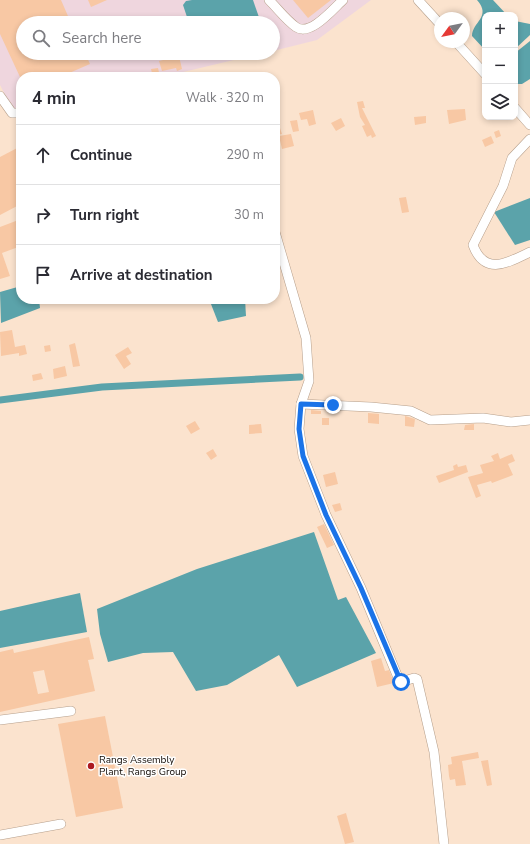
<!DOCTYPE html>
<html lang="en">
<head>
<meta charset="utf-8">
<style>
	body { margin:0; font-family:"Nunito Sans",sans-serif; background:#f2f2f3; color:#2b2b33 }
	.controls { position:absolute; right:12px; top:12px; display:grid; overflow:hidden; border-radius:8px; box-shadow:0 2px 6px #0003 }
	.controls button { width:36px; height:36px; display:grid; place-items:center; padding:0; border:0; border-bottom:1px solid #e1e1e2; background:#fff; color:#2b2b33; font:20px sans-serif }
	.compass { position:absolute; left:434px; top:12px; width:36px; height:36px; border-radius:50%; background:#fff; box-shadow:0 2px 6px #0003; rotate:237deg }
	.stop { position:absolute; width:12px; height:12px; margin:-9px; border:3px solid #1a73e8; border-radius:50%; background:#fff }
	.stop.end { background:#1a73e8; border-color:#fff; box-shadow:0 1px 4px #0008 }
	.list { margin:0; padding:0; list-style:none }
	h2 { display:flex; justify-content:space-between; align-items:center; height:52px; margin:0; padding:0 16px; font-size:17px }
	h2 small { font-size:13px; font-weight:400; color:#7c7c81 }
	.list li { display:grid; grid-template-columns:26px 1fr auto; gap:12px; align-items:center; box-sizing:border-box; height:60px; padding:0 16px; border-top:1px solid #e1e1e2 }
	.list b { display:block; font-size:15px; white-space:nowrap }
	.list em { font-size:13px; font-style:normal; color:#7c7c81 }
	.icon { flex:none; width:22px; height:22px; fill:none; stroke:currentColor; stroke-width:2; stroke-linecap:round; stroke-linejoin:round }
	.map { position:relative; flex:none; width:530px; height:844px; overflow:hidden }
	.search { position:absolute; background:#fff; box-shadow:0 2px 6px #0003; left:16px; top:16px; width:264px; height:44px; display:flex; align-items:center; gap:10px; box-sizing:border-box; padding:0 14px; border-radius:22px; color:#7c7c81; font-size:15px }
	.panel { position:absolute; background:#fff; box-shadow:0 2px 6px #0003; left:16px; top:72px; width:264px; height:232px; border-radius:16px }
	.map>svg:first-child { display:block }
	.industrial { fill:#efd6de }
	.water { fill:#5ba3aa }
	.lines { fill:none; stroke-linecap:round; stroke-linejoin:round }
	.canal { stroke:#5ba3aa; stroke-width:7 }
	.building { fill:#f8c8a4; fill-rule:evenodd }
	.minor-casing { stroke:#b69f8b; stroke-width:10 }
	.minor { stroke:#fff; stroke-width:9 }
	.route { stroke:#1a73e8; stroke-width:5 }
	.poi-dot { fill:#ac1920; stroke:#fff; stroke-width:1.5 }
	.labels { text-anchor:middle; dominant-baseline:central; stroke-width:3; stroke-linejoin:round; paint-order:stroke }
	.poi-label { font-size:10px; fill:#110a04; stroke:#fff; text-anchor:start }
</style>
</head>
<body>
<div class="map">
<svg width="530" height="844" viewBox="0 0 530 844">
	<rect width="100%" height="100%" fill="#fbe3ce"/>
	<polygon class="industrial" points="0,0 371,0 317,40 273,51 273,23 23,23 23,53 263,53 162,77 21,77 21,111 14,112 0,85"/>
	<g class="water">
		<polygon points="192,0 253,0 261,23 189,23 183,5 186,1"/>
		<path d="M477 0H493L507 15H485V50L472 36C472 22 492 17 477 0Z"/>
		<polygon points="515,21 530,24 530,35 515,49"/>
		<polygon points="530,41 530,79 522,84 518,84 515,81 515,53"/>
		<polygon points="530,198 530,240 515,245 494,212"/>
		<polygon points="21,286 21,299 39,299 40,308 1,323 0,292"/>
		<polygon points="209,299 245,299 246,316 218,322"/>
		<polygon points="314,532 338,600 346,597 376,653 297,687 279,655 227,685 196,691 173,652 143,653 108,662 100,634 97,609 197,569"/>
		<polygon points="80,593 87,632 0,648 0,611"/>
	</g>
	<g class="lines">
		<polyline class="canal" points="0,400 102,387 300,377"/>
	</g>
	<g class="building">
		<polygon points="0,0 61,0 71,23 23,23 23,53 85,53 90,64 60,77 20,77 0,34"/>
		<polygon points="88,0 107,0 91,7"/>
		<polygon points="293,0 331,0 308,18"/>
		<polygon points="179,56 182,69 177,71 176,68 162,71 159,61"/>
		<polygon points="158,68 160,77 153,77 151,69"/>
		<polygon points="363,101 365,108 362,108 376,136 372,138 371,135 367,137 362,126 365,125 360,117 357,102"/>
		<polygon points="465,109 466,120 449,124 447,110"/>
		<polygon points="313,110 316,124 309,126 307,119 301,120 299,113"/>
		<polygon points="426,116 426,123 415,125 414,117"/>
		<polygon points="341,118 345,126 336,131 331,123"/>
		<polygon points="297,120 299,131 293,132 290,121"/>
		<polygon points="280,128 282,134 276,135 275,129"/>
		<polygon points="499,130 501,136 496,138 494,132"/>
		<polygon points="291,134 294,146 282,149 279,136"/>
		<polygon points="491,136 494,143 485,147 482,140"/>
		<polygon points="21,146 21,204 0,215 0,157"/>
		<polygon points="406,197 409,212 402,213 399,198"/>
		<polygon points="21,219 21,246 2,253 10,276 0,279 0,227"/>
		<polygon points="12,330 15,347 25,345 27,354 19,356 19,353 1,356 0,332"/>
		<polygon points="75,343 80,366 73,367 69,345"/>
		<polygon points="50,345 51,351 45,352 44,346"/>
		<polygon points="128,347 132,353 126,356 131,364 124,369 115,355"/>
		<polygon points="65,366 67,376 54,379 53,369"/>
		<polygon points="41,373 43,379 33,381 32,375"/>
		<polygon points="311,410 321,411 321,414 311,414"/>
		<polygon points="368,413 379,414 379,424 368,423"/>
		<polygon points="405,416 415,419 414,427 405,426"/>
		<rect x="322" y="418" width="7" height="7"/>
		<polygon points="195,421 200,429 191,434 186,426"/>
		<polygon points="261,424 262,433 249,434 249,425"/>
		<polygon points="474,424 474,430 464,430 465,425"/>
		<polygon points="213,449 217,456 211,460 206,453"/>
		<polygon points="498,453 500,459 512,454 515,461 508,464 513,475 492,483 491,481 477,485 481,496 476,498 468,477 483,473 480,465 494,461 491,456"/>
		<polygon points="457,464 458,467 466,465 468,472 439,483 436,476 454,470 453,466"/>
		<polygon points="335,472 338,484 326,487 323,475"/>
		<polygon points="340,503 342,510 335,512 332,505"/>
		<polygon points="324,524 334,545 327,548 317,527"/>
		<path d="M89 637 94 659 88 660 95 691 0 712V652L13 649 14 653ZM44 670 49 692 38 694 33 672Z"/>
		<polygon points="381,658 385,671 389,670 394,683 377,687 371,661"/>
		<polygon points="105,716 123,808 76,817 58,724"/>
		<polygon points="478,752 479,758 462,761 466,785 456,786 455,779 450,780 449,776 448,765 452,764 451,757"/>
		<polygon points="488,760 492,785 487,786 481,761"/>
		<polygon points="346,813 354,842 345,844 337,816"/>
	</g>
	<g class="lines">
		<defs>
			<g id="minor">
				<path d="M269 0C278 9 286 20 296 27 310 37 333 9 343 0"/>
				<polyline points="418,0 440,24"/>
				<polyline points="456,42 485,74"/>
				<polyline points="0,96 12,113 21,113"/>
				<polyline points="515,108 530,125"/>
				<path d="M530 139 512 158 503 186 473 245C485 277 509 262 530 252"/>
				<polyline points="275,232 306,338 309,381 301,404 299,429 303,456 326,515 361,588 399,680 401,682 414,678 417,679 434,752 444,844"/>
				<polyline points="301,404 371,407 411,411 430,420 483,418 511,422 530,420"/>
				<polyline points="0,720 71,711"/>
				<polyline points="0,835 61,824"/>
			</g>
		</defs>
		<use href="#minor" class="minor-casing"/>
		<use href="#minor" class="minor"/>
	</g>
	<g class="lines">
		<polyline class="route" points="333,405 301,404 299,429 303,456 326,515 361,588 401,682"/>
	</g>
	<circle class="poi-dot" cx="91" cy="766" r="4"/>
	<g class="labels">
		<g class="poi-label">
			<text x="99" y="760">Rangs Assembly<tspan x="99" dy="12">Plant, Rangs Group</tspan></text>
		</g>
	</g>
</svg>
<div class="controls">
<button>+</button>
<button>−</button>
<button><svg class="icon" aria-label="layers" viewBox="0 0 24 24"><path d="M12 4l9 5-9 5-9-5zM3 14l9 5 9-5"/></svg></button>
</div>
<svg class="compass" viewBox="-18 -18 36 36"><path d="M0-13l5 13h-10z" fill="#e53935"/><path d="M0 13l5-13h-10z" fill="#7c7c81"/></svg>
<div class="stop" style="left:401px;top:682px"></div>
<div class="stop end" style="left:333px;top:405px"></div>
<div class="search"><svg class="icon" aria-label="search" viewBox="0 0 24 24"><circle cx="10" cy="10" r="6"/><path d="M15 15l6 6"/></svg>Search here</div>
<section class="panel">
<h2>4 min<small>Walk · 320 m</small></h2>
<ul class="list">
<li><svg class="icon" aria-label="ahead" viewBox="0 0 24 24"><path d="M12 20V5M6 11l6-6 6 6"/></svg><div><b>Continue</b></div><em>290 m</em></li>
<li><svg class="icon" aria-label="right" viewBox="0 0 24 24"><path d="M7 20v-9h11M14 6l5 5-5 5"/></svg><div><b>Turn right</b></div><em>30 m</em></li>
<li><svg class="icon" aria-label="arrive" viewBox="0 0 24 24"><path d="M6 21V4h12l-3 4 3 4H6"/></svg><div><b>Arrive at destination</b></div></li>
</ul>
</section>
</div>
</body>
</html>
